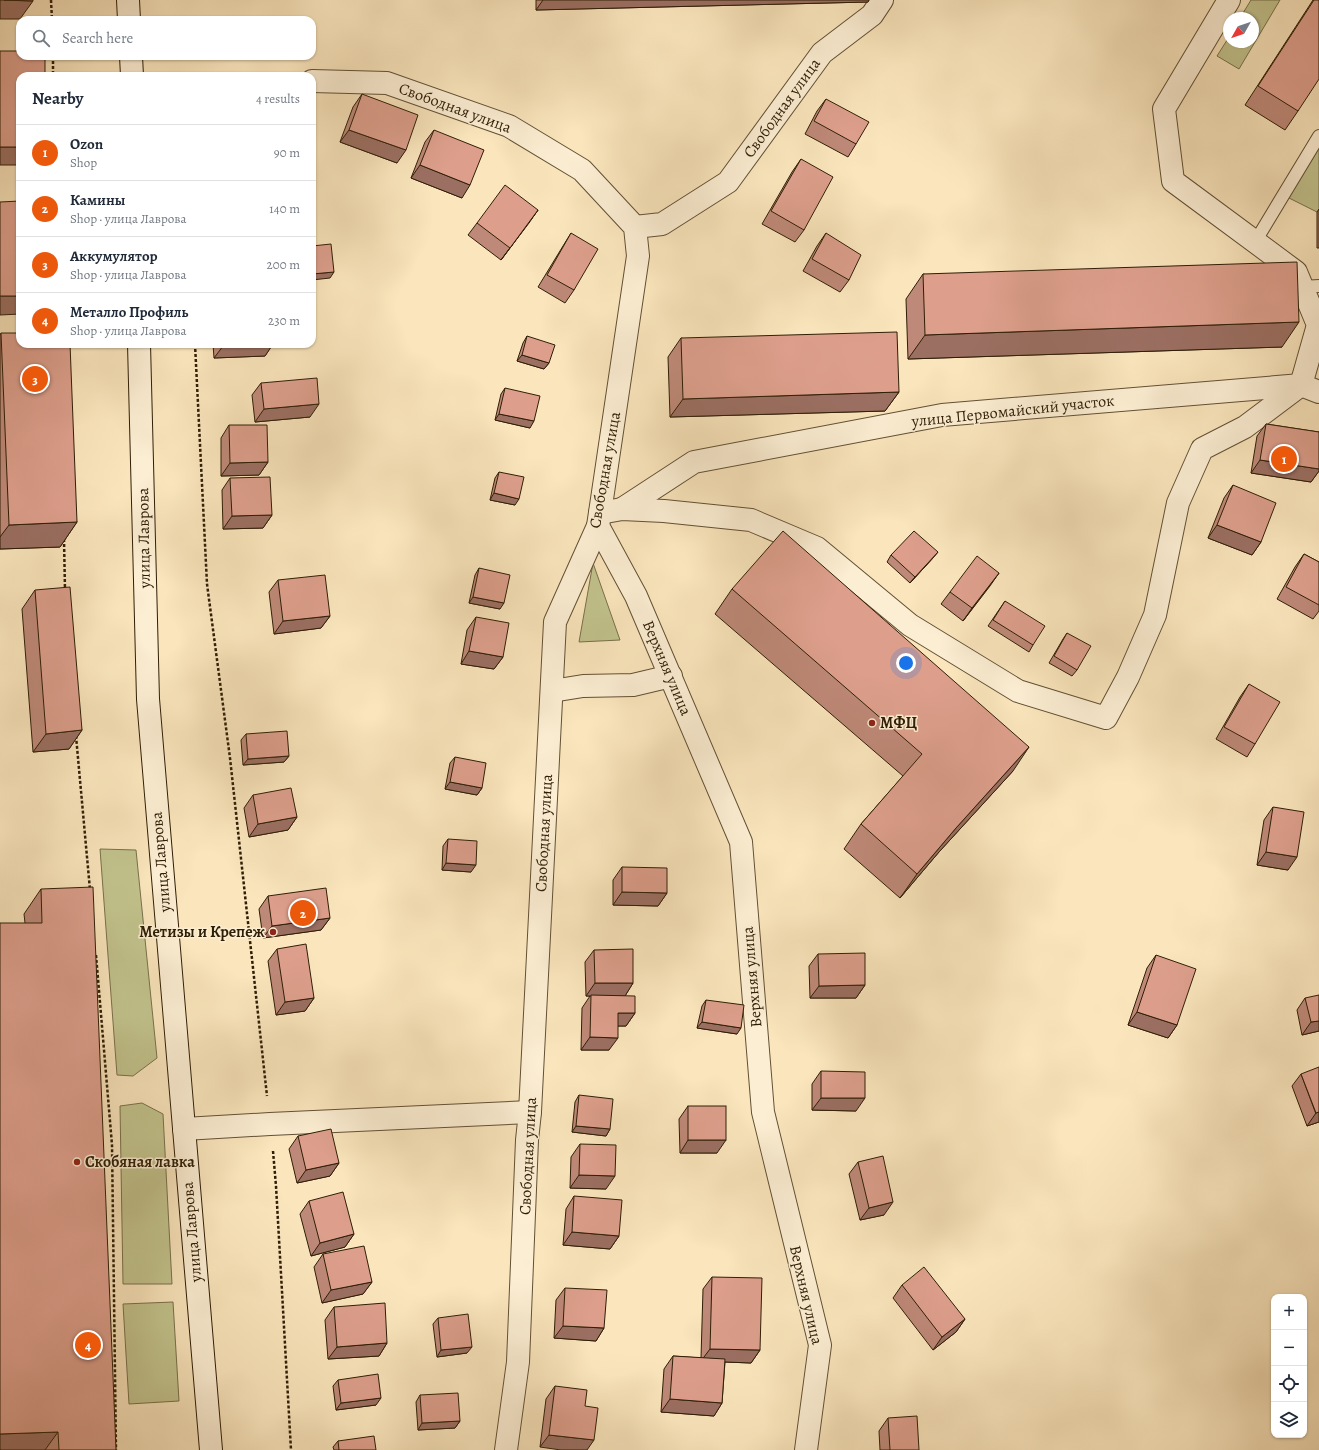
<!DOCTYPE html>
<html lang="en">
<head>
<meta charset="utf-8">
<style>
	body { margin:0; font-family:Alegreya,serif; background:#f6f6f7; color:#1f2937 }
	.controls { position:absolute; right:12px; bottom:12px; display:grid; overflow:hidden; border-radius:8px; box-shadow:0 1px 3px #0004 }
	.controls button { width:36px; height:36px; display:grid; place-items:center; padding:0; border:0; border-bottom:1px solid #e0e1e3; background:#fff; color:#1f2937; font:20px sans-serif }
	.compass { position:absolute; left:1223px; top:12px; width:36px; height:36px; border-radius:50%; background:#fff; box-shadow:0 1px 3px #0004; rotate:230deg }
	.you { position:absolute; left:906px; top:663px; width:14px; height:14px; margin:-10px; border:3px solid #fff; border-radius:50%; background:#1a73e8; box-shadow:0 0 0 6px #1a73e833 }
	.badge { display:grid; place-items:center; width:26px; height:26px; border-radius:50%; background:#ea580c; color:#fff; font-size:13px; font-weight:700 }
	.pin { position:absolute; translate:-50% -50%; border:2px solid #fff; box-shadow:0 1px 4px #0006 }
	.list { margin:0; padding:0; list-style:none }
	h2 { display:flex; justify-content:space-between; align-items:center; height:52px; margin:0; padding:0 16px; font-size:17px }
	h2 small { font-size:13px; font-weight:400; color:#747a83 }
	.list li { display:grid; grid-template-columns:26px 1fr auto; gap:12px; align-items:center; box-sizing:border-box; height:56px; padding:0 16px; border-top:1px solid #e0e1e3 }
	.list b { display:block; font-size:15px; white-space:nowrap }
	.list p { margin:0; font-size:13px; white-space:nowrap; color:#747a83 }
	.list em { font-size:13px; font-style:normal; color:#747a83 }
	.icon { flex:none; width:22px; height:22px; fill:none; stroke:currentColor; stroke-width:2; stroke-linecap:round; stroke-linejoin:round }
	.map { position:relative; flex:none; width:1319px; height:1450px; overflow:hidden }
	.search { position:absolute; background:#fff; box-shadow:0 1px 3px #0004; left:16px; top:16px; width:300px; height:44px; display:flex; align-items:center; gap:10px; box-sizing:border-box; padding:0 14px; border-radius:12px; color:#747a83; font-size:15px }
	.panel { position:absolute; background:#fff; box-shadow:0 1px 3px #0004; left:16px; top:72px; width:300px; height:276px; border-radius:12px }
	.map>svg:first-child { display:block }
	.green { fill:#c2c38d; stroke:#78704a }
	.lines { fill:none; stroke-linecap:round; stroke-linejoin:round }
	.lane-casing { stroke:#625034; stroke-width:14 }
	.street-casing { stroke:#625034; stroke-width:24 }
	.secondary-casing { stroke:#2f1e06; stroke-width:24 }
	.path { stroke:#2f1e06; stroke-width:2.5; stroke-dasharray:3 2; stroke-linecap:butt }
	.lane { stroke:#fceed3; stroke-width:12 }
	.street { stroke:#fceed3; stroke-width:22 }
	.secondary { stroke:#fceed3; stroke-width:22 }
	.wall { fill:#be8978; stroke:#2f1e06 }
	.shaded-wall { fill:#9b6f62; stroke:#2f1e06 }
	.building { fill:#dd9f8c; stroke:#2f1e06 }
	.poi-dot { fill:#8f2418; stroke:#fceed3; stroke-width:1.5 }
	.labels { text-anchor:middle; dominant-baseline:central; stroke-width:3; stroke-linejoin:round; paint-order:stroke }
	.street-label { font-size:16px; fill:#2f1e06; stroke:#fceed3 }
	.poi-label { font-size:16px; font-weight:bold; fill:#2f1e06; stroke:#fceed3; text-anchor:start }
</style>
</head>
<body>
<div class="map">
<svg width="1319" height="1450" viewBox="0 0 1319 1450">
	<rect width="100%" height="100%" fill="#fae5bc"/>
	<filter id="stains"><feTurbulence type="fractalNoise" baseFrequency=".005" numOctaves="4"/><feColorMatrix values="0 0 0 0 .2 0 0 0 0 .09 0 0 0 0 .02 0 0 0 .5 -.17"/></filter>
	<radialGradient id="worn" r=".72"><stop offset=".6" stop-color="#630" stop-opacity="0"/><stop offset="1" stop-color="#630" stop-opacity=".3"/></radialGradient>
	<g class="green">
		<polygon points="1251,0 1280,0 1239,69 1217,56 1229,37 1229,42 1253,42 1253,18 1240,18"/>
		<polygon points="1319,136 1319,212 1317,212 1283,195"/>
		<polygon points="593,563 620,640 579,642"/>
		<polygon points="100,849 136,850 157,1058 133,1076 117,1075"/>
		<polygon points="142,1103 163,1114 172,1284 123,1284 120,1106"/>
		<polygon points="173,1302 179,1401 129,1404 123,1304"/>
	</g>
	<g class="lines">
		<defs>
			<g id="lane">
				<polyline points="1255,242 1319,136"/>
				<polyline points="1302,287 1319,286"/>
			</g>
			<g id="street">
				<polyline points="312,81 387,83 509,126 582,170 635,227 638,256 598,526 555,622 530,1112 527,1140 518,1362 506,1450"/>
				<polyline points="635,227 662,224 728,182 822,53 872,15 882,0"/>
				<polyline points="622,509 694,462 942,415 1301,385 1319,392"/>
				<polyline points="600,513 622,509 664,511 751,520 817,548 910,625 1018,691 1106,718 1128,677 1155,615 1178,503 1202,449 1245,427 1301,385 1318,325 1296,272 1173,181 1164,109 1229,0"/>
				<polyline points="598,526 636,596 741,842 763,1112 820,1345 806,1450"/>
				<polyline points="552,691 583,686 633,685 671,676"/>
				<polyline points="184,1129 270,1124 530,1112"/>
			</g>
			<g id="secondary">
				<polyline points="128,0 129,20"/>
				<polyline points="131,56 132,76"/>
				<polyline points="139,344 148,699 211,1450"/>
			</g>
		</defs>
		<use href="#lane" class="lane-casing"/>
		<use href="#street" class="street-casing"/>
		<use href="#secondary" class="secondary-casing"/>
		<g class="path">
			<polyline points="51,0 52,20"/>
			<polyline points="53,56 53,76"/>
			<polyline points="195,344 207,584 230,758 267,1096"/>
			<polyline points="64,539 65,590"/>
			<polyline points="76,736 90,890"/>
			<polyline points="96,955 112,1145 116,1450"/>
			<polyline points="273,1151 276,1186 291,1450"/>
		</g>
		<use href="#lane" class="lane"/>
		<use href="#street" class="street"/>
		<use href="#secondary" class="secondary"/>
	</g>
	<g class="wall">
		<polygon points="536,0 869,0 868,2 536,10"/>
		<polygon points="1313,0 1319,0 1298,111 1285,130 1245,105"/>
		<polygon points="362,94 397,163 340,142 353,107"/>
		<polygon points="826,99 856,144 848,157 805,134 817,111"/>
		<polygon points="434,130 462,198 411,178 425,142"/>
		<polygon points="801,159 804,230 795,242 762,224 792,172"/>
		<polygon points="1319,209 1319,248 1317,248 1317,212"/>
		<polygon points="538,210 501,260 468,235 477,223"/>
		<polygon points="571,233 574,290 565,303 538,287 563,246"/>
		<polygon points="826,233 849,280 840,292 803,271 817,246"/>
		<polygon points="923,274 1282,347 908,359 906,299"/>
		<polygon points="1,333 77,522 60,547 0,549 0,335"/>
		<polygon points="527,336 549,363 544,369 517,361 523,343"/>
		<polygon points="681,338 899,392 885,411 670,417 668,357"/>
		<polygon points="213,344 273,344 265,356 214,358"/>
		<polygon points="261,383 310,417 255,422 252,395"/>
		<polygon points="505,388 530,428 495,420 501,394"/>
		<polygon points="1266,424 1319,432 1319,471 1311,482 1251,473 1257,436"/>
		<polygon points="229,425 268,462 259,475 221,476 221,438"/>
		<polygon points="499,472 515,505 490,500 495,478"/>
		<polygon points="230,478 272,515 263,528 223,529 222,490"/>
		<polygon points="1233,485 1261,542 1252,555 1208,538 1224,498"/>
		<polygon points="1304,554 1319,562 1319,611 1313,619 1277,599 1295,567"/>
		<polygon points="891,555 933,558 910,583 887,562"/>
		<polygon points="479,568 500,609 469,603 475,575"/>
		<polygon points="999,573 963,621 941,604 950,592"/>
		<polygon points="278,580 330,616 321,628 274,634 269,592"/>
		<polygon points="732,589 1013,771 939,852 900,898 844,849 861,824 903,776 715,614"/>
		<polygon points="35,590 82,730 69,749 33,752 22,609"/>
		<polygon points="1005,601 1033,645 1029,652 988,626"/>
		<polygon points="476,617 503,657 494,669 461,664 467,630"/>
		<polygon points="1067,633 1077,670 1072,676 1049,663 1063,639"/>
		<polygon points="1249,684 1255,744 1247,757 1216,739 1240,697"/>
		<polygon points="246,734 289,756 284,762 243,765 241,740"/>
		<polygon points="455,757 482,788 477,795 445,789 450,763"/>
		<polygon points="253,795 297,817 288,830 249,837 244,808"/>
		<polygon points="1273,807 1288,870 1257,865 1264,820"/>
		<polygon points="448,839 471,872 442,870 443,846"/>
		<polygon points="622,867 667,893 658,906 613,905 613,880"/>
		<polygon points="41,889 116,1450 0,1450 25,923 24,914"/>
		<polygon points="268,896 330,918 321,930 263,938 259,909"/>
		<polygon points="277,949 314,998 305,1011 276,1015 268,961"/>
		<polygon points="594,950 633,983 625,996 635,1013 626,1026 618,1026 609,1050 581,1050 582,1008 590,996 586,996 585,962"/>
		<polygon points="818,954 865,985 856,998 810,998 809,966"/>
		<polygon points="1156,955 1177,1025 1168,1038 1128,1025 1147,968"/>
		<polygon points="1305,998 1319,1031 1302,1035 1297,1010"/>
		<polygon points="706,1000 737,1034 697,1028 702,1006"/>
		<polygon points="821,1071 856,1111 812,1110 812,1084"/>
		<polygon points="1301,1074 1319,1122 1307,1126 1292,1086"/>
		<polygon points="579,1095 610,1129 606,1136 572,1132 575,1102"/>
		<polygon points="688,1106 717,1153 680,1153 679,1119"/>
		<polygon points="298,1136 339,1163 330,1176 297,1183 289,1149"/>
		<polygon points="580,1144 606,1189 570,1188 571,1157"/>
		<polygon points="858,1162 884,1215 860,1220 849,1174"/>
		<polygon points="574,1196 619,1236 610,1249 563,1245 566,1209"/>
		<polygon points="309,1201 354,1234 345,1247 311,1256 300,1214"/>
		<polygon points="323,1254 372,1282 363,1294 322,1303 314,1267"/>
		<polygon points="712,1277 760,1350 751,1363 725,1362 722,1403 714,1416 661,1412 664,1369 673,1356 701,1358 703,1289"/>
		<polygon points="902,1285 965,1319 956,1332 933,1350 893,1298"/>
		<polygon points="565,1288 604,1328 596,1341 554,1338 556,1300"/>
		<polygon points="334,1307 387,1343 379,1356 328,1359 325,1320"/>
		<polygon points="438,1318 467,1353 437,1357 433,1324"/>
		<polygon points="338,1380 376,1405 336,1410 333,1386"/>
		<polygon points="555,1386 585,1406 540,1447 546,1399"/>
		<polygon points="420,1395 460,1421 455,1428 418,1430 416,1402"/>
		<polygon points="888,1418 919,1450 880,1450 879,1431"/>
		<polygon points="338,1441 376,1450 334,1450 333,1447"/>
	</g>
	<g class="shaded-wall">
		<polygon points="0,0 33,1 20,19 0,19"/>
		<polygon points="543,0 869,0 868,2 536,10"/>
		<polygon points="349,130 406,150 397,163 340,142"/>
		<rect x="0" y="147" width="20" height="18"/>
		<polygon points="420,165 470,185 462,198 411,178"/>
		<polygon points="538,210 529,223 501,260 510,248"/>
		<polygon points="334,272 330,278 312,280 312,274"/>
		<polygon points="0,296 20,296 20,314 0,315"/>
		<polygon points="1299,322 1282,347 908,359 925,335"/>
		<polygon points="259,344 273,344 265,356 214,358 223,346"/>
		<polygon points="522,355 549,363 544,369 517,361"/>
		<polygon points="899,392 885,411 670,417 683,399"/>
		<polygon points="319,404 310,417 255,422 264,409"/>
		<polygon points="499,414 534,421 530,428 495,420"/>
		<polygon points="1260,460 1319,469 1319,471 1311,482 1251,473"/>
		<polygon points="268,462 259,475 221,476 230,463"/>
		<polygon points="494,493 519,499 515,505 490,500"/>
		<polygon points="272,515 263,528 223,529 232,516"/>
		<polygon points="77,522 60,547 0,549 0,537 9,525"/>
		<polygon points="1217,525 1261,542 1252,555 1208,538"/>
		<polygon points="938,552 933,558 910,583 915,577"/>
		<polygon points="999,573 990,586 963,621 972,608"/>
		<polygon points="473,597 504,603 500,609 469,603"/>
		<polygon points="330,616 321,628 274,634 283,621"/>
		<polygon points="469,651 503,657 494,669 461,664"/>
		<polygon points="82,730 69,749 33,752 46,734"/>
		<polygon points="1029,747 1013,771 939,852 900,898 917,874 956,828"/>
		<polygon points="289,756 284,762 243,765 248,759"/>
		<polygon points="450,782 482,788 477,795 445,789"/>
		<polygon points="297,817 288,830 249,837 258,824"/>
		<polygon points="1266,852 1297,857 1288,870 1257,865"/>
		<polygon points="446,863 476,865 471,872 442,870"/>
		<polygon points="622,892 667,893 658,906 613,905"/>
		<polygon points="330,918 321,930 263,938 272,926"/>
		<polygon points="595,983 633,983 625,996 586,996"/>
		<polygon points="865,985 856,998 810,998 819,986"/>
		<polygon points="314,998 305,1011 276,1015 285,1002"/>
		<polygon points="1137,1012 1177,1025 1168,1038 1128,1025"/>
		<polygon points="618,1013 635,1013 626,1026 609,1026"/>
		<polygon points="1319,1021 1319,1031 1302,1035 1311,1022"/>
		<polygon points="702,1022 741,1028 737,1034 697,1028"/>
		<polygon points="590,1037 618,1038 609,1050 581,1050"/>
		<polygon points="821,1098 865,1098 856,1111 812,1110"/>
		<polygon points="1319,1112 1319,1122 1307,1126 1316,1113"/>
		<polygon points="576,1126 610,1129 606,1136 572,1132"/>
		<polygon points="688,1140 726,1140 717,1153 680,1153"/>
		<polygon points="339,1163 330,1176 297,1183 306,1170"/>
		<polygon points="579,1175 615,1176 606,1189 570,1188"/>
		<polygon points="893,1202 884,1215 860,1220 869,1208"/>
		<polygon points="572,1232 619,1236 610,1249 563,1245"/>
		<polygon points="354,1234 345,1247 311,1256 320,1243"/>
		<polygon points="372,1282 363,1294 322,1303 331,1290"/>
		<polygon points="965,1319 956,1332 933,1350 942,1337"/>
		<polygon points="563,1326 604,1328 596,1341 554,1338"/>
		<polygon points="387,1343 379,1356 328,1359 337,1347"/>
		<polygon points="472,1347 467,1353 437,1357 441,1350"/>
		<polygon points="710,1349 760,1350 751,1363 701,1361"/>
		<polygon points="381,1398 376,1405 336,1410 341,1403"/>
		<polygon points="670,1399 722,1403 714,1416 661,1412"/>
		<polygon points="460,1421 455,1428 418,1430 422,1423"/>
		<polygon points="58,1432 45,1450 0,1450 0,1434"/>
		<polygon points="549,1435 594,1440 587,1450 561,1450 540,1447"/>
	</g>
	<g class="building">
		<polygon points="4,0 33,0 33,1"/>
		<polygon points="1314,0 1319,0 1319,79 1298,111 1258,86"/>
		<polygon points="0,51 20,51 20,56 45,56 45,76 20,76 20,147 0,147"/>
		<polygon points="362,94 418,115 406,150 349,130"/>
		<polygon points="826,99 869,122 856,144 814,121"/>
		<polygon points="434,130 484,150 470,185 420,165"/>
		<polygon points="801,159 833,177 804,230 771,211"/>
		<polygon points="505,185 538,210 510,248 477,223"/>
		<polygon points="20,201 20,296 0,296 0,202"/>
		<polygon points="571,233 598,249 574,290 547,275"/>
		<polygon points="826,233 861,255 849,280 812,259"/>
		<polygon points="331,244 334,272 312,274 312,246"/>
		<polygon points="1297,262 1299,322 925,335 923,274"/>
		<polygon points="897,332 899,392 683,399 681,338"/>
		<polygon points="1,333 20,333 20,344 70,344 77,522 9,525"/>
		<polygon points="527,336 555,345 549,363 522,355"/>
		<polygon points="223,344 259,344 223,346"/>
		<polygon points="317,378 319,404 264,409 261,383"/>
		<polygon points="505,388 540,396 534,421 499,414"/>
		<polygon points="1266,424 1319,432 1319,469 1260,460"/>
		<polygon points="229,425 267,425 268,462 230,463"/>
		<polygon points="499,472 524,477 519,499 494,493"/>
		<polygon points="270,477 272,515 232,516 230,478"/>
		<polygon points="1233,485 1276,503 1261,542 1217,525"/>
		<polygon points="783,531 1029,747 956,828 917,874 861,824 922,754 732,589"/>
		<polygon points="914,531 938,552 915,577 891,555"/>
		<polygon points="1304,554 1319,562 1319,605 1286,587"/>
		<polygon points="977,556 999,573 972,608 950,592"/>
		<polygon points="479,568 510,575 504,603 473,597"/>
		<polygon points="325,575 330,616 283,621 278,580"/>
		<polygon points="70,587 82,730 46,734 35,590"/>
		<polygon points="1005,601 1045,626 1033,645 993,620"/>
		<polygon points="476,617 509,623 503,657 469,651"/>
		<polygon points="1067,633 1091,646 1077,670 1054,656"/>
		<polygon points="1249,684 1280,702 1255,744 1224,727"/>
		<polygon points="287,731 289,756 248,759 246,734"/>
		<polygon points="455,757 486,763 482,788 450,782"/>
		<polygon points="291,788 297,817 258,824 253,795"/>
		<polygon points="1273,807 1304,812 1297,857 1266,852"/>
		<polygon points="448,839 477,841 476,865 446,863"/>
		<polygon points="622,867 667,868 667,893 622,892"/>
		<polygon points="93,887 116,1450 59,1450 58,1432 0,1434 0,923 42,923 41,889"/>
		<polygon points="326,888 330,918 272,926 268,896"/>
		<polygon points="306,944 314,998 285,1002 277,949"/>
		<polygon points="633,949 633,983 595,983 594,950"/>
		<polygon points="865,953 865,985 819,986 818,954"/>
		<polygon points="1156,955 1196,969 1177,1025 1137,1012"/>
		<polygon points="591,995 635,996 635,1013 618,1013 618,1038 590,1037"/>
		<polygon points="1319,995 1319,1021 1311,1022 1305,998"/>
		<polygon points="706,1000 744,1005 741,1028 702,1022"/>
		<polygon points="1319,1067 1319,1112 1316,1113 1301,1074"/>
		<polygon points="821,1071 865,1072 865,1098 821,1098"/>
		<polygon points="579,1095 613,1099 610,1129 576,1126"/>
		<rect x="688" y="1106" width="38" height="34"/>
		<polygon points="331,1129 339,1163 306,1170 298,1136"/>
		<polygon points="580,1144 616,1145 615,1176 579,1175"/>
		<polygon points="883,1156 893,1202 869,1208 858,1162"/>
		<polygon points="343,1192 354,1234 320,1243 309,1201"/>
		<polygon points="574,1196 622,1200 619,1236 572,1232"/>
		<polygon points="364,1246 372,1282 331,1290 323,1254"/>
		<polygon points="924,1267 965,1319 942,1337 902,1285"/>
		<polygon points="712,1277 762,1278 760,1350 710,1349"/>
		<polygon points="565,1288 607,1290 604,1328 563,1326"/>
		<polygon points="385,1303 387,1343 337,1347 334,1307"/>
		<polygon points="468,1314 472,1347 441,1350 438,1318"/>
		<polygon points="673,1356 725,1359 722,1403 670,1399"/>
		<polygon points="378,1374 381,1398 341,1403 338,1380"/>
		<polygon points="555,1386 587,1390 585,1406 598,1408 594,1440 549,1435"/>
		<polygon points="458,1393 460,1421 422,1423 420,1395"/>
		<polygon points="917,1416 919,1450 890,1450 888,1418"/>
		<polygon points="374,1436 376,1450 339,1450 338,1441"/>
	</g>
	<g class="poi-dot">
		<circle cx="872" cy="723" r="4"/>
		<circle cx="273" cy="932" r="4"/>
		<circle cx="77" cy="1162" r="4"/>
	</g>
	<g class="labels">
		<g class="street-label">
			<text transform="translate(455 108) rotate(20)">Свободная улица</text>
			<text transform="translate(782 108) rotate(-54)">Свободная улица</text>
			<text transform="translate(1013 411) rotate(-6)">улица Первомайский участок</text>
			<text transform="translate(605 470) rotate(-80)">Свободная улица</text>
			<text transform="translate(144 538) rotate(-91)">улица Лаврова</text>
			<text transform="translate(667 668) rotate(67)">Верхняя улица</text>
			<text transform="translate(544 833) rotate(-87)">Свободная улица</text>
			<text transform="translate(161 862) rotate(-95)">улица Лаврова</text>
			<text transform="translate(752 977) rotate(-95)">Верхняя улица</text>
			<text transform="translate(528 1156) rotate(-87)">Свободная улица</text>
			<text transform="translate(192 1232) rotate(-95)">улица Лаврова</text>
			<text transform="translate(806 1295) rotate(77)">Верхняя улица</text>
		</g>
		<g class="poi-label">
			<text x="880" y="723">МФЦ</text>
			<text x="265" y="932" text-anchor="end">Метизы и Крепеж</text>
			<text x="85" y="1162">Скобяная лавка</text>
		</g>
	</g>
	<rect width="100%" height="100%" filter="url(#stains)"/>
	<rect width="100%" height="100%" fill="url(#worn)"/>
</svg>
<div class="controls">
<button>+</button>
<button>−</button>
<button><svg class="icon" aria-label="locate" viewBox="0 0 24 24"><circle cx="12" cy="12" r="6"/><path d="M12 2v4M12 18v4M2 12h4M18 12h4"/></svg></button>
<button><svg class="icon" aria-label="layers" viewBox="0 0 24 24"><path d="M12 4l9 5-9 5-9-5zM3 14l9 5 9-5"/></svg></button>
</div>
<svg class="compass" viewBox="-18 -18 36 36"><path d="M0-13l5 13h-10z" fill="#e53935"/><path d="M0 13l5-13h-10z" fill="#747a83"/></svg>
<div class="you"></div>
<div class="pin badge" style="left:1284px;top:459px">1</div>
<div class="pin badge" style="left:303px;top:913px">2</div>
<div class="pin badge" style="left:35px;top:379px">3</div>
<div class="pin badge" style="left:88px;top:1345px">4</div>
<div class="search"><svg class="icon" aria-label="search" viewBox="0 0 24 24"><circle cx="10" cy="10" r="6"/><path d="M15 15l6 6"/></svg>Search here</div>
<section class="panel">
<h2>Nearby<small>4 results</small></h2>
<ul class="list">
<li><span class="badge">1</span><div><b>Ozon</b><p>Shop</p></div><em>90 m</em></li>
<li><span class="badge">2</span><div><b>Камины</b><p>Shop · улица Лаврова</p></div><em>140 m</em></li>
<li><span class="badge">3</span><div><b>Аккумулятор</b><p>Shop · улица Лаврова</p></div><em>200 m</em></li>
<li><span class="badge">4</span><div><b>Металло Профиль</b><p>Shop · улица Лаврова</p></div><em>230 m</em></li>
</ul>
</section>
</div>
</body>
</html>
